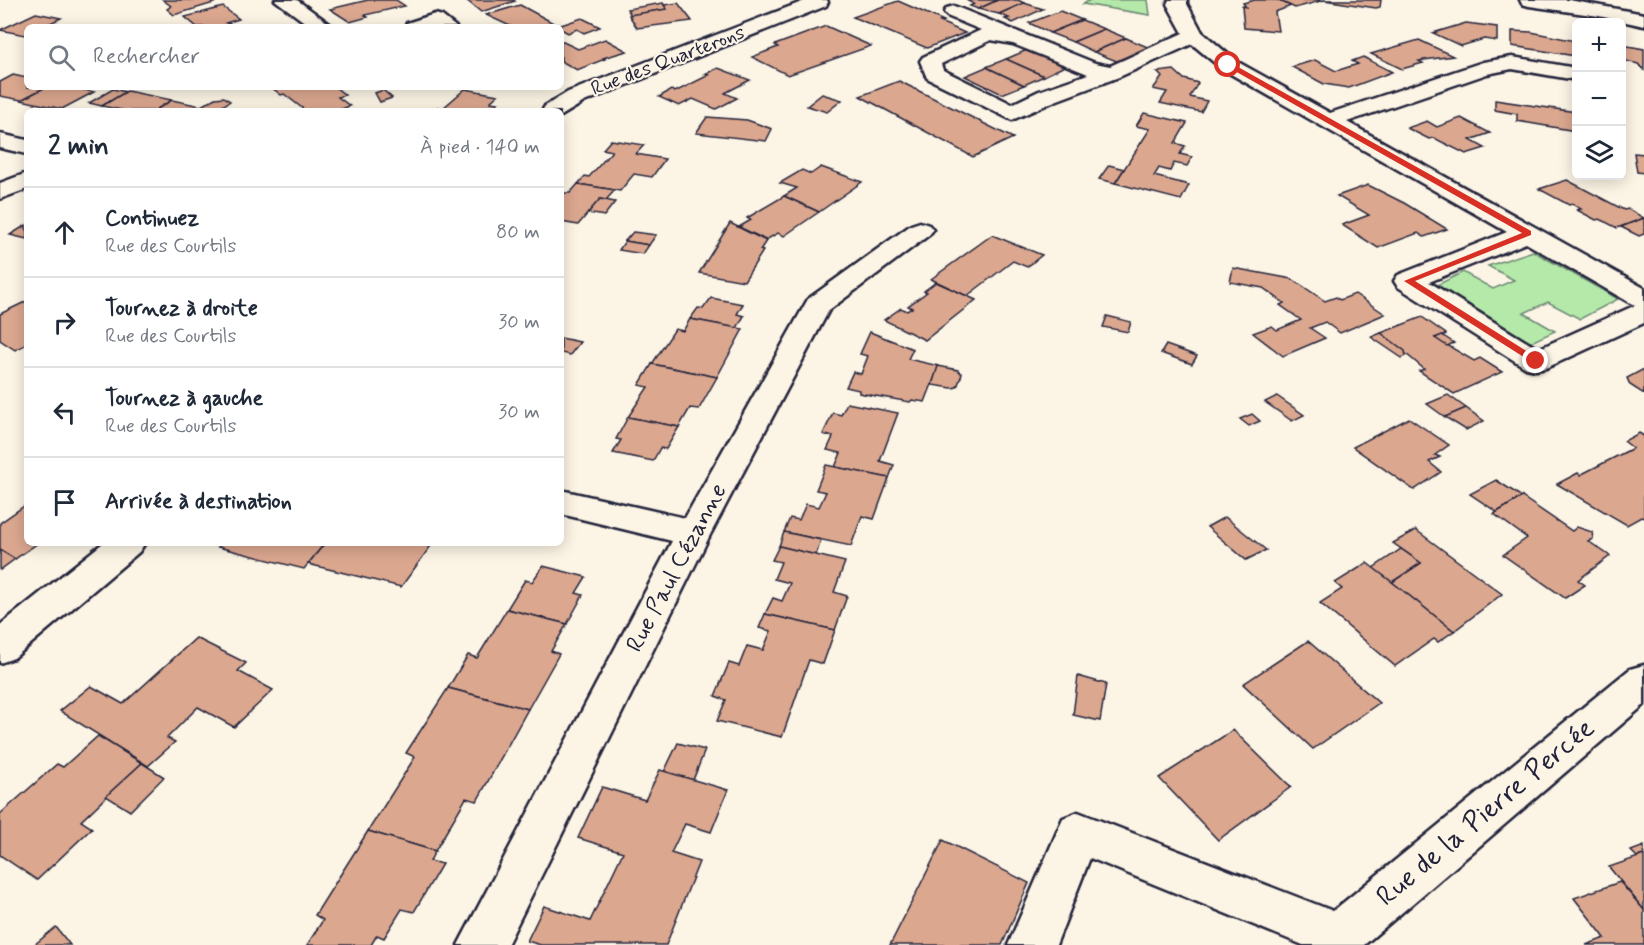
<!DOCTYPE html>
<html lang="fr">
<head>
<meta charset="utf-8">
<style>
	body { margin:0; font-family:Mynerve,sans-serif; background:#f2f2f3; color:#1f2937 }
	.controls { position:absolute; right:18px; top:18px; display:grid; overflow:hidden; border-radius:9px; box-shadow:0 3px 15px #0003 }
	.controls button { width:54px; height:54px; display:grid; place-items:center; padding:0; border:0; border-bottom:2px solid #e0e1e3; background:#fff; color:#1f2937; font:30px sans-serif }
	.stop { position:absolute; width:18px; height:18px; margin:-14px; border:4px solid #d93025; border-radius:50%; background:#fff }
	.stop.end { background:#d93025; border-color:#fff; box-shadow:0 2px 6px #0008 }
	.list { margin:0; padding:0; list-style:none }
	h2 { display:flex; justify-content:space-between; align-items:center; height:78px; margin:0; padding:0 24px; font-size:26px }
	h2 small { font-size:20px; font-weight:400; color:#747a83 }
	.list li { display:grid; grid-template-columns:39px 1fr auto; gap:18px; align-items:center; box-sizing:border-box; height:90px; padding:0 24px; border-top:2px solid #e0e1e3 }
	.list b { display:block; font-size:22px; white-space:nowrap }
	.list p { margin:0; font-size:20px; white-space:nowrap; color:#747a83 }
	.list em { font-size:20px; font-style:normal; color:#747a83 }
	.icon { flex:none; width:33px; height:33px; fill:none; stroke:currentColor; stroke-width:2; stroke-linecap:round; stroke-linejoin:round }
	.map { position:relative; flex:none; width:1644px; height:945px; overflow:hidden }
	.search { position:absolute; background:#fff; box-shadow:0 3px 15px #0003; left:24px; top:24px; width:540px; height:66px; display:flex; align-items:center; gap:15px; box-sizing:border-box; padding:0 21px; border-radius:9px; color:#747a83; font-size:22px }
	.panel { position:absolute; background:#fff; box-shadow:0 3px 15px #0003; left:24px; top:108px; width:540px; height:438px; border-radius:9px }
	.map>svg:first-child { display:block }
	.green { fill:#b4e9aa; stroke:#6b8672; stroke-width:1.5 }
	.building { fill:#dba78f; stroke:#22223b; stroke-width:1.5 }
	.lines { fill:none; stroke-linecap:round; stroke-linejoin:round }
	.street-casing { stroke:#22223b; stroke-width:5 }
	.street { fill:#fcf5e5; fill-rule:evenodd }
	.route { fill:#d93025 }
	.labels { text-anchor:middle; dominant-baseline:central; stroke-width:4.5; stroke-linejoin:round; paint-order:stroke }
	.far-street-label { font-size:20px; fill:#22223b; stroke:#fcf5e5 }
	.street-label { font-size:24px; fill:#22223b; stroke:#fcf5e5 }
	.near-street-label { font-size:28px; fill:#22223b; stroke:#fcf5e5 }
</style>
</head>
<body>
<div class="map">
<svg width="1644" height="945" viewBox="0 0 1644 945">
	<rect width="100%" height="100%" fill="#fcf5e5"/>
	<filter id="ink" filterUnits="userSpaceOnUse"><feTurbulence type="fractalNoise" baseFrequency=".0167" numOctaves="2"/><feDisplacementMap in="SourceGraphic" scale="12" xChannelSelector="R" yChannelSelector="G"/><feConvolveMatrix kernelMatrix="1 2 1 2 8 2 1 2 1" color-interpolation-filters="sRGB"/></filter>
	<g filter="url(#ink)">
		<g class="green">
			<polygon points="1090,0 1148,0 1150,15 1083,4"/>
			<polygon points="1533,251 1618,299 1580,319 1548,302 1524,313 1555,331 1527,344 1433,287 1463,272 1493,289 1514,280 1488,266"/>
		</g>
		<g class="building">
			<polygon points="163,0 210,0 214,3 174,15 167,9 171,6"/>
			<polygon points="368,0 396,0 405,6 365,15 368,17 350,22 330,9"/>
			<polygon points="460,0 513,0 515,1 481,12 466,0"/>
			<polygon points="966,0 998,0 978,9 970,6 974,4"/>
			<polygon points="998,0 1018,0 1024,3 999,14 978,9"/>
			<polygon points="1255,0 1278,0 1291,6 1275,12 1278,31 1244,28 1242,6 1246,7 1243,3"/>
			<polygon points="1278,0 1381,0 1380,7 1376,8 1324,0 1295,8"/>
			<polygon points="898,1 944,21 940,22 965,33 927,48 853,17"/>
			<polygon points="663,3 667,9 631,15 627,9"/>
			<polygon points="678,3 692,21 637,28 629,15 667,9 664,5"/>
			<polygon points="1024,3 1043,9 1013,23 1005,19 1009,18 999,14"/>
			<polygon points="520,5 559,26 512,27 486,15"/>
			<polygon points="223,7 239,19 226,23 240,27 197,27 185,17"/>
			<polygon points="1060,11 1082,20 1050,33 1029,23"/>
			<polygon points="36,13 61,18 42,27 27,27 27,34 25,35 0,30"/>
			<polygon points="582,18 600,27 584,33 577,29 568,33 561,29 561,27 555,27"/>
			<polygon points="1082,20 1104,29 1073,42 1050,33"/>
			<polygon points="1466,23 1497,27 1497,41 1484,39 1461,46 1433,33"/>
			<polygon points="826,26 871,46 788,75 752,57 778,47 775,45"/>
			<polygon points="1104,29 1126,38 1094,52 1073,42"/>
			<polygon points="1512,31 1531,32 1576,41 1576,56 1512,46"/>
			<polygon points="1126,38 1150,48 1119,62 1094,52"/>
			<polygon points="605,39 627,51 603,58 605,59 577,70 561,61 561,41 578,49"/>
			<polygon points="1419,40 1453,56 1424,60 1419,61 1423,63 1402,69 1371,54"/>
			<polygon points="1622,45 1644,49 1644,70 1638,64 1622,60"/>
			<polygon points="1027,50 1065,66 1044,76 1006,59"/>
			<polygon points="1363,57 1392,72 1349,88 1324,84 1292,67 1315,60 1336,71 1358,64 1352,61"/>
			<polygon points="1006,59 1044,76 1024,85 986,67"/>
			<polygon points="986,67 1024,85 1002,94 965,76"/>
			<polygon points="718,68 750,80 725,93 737,98 716,109 693,99 679,106 659,97 671,90 675,92 709,75 705,74"/>
			<polygon points="1174,70 1184,79 1198,83 1190,97 1207,101 1201,112 1160,103 1167,92 1153,89 1162,77 1157,72"/>
			<polygon points="13,75 27,78 27,87 46,87 21,100 0,96 0,82"/>
			<polygon points="899,81 1013,138 973,157 860,96"/>
			<polygon points="46,87 71,87 94,92 62,109 21,100"/>
			<polygon points="271,87 335,87 345,95 338,97 350,106 336,111 306,111 284,94 281,95"/>
			<polygon points="113,89 126,92 102,106 89,103"/>
			<polygon points="465,89 498,95 490,102 498,103 488,111 432,111 437,107 443,108"/>
			<polygon points="383,90 392,98 380,102 375,93"/>
			<polygon points="127,91 172,100 154,111 120,111 122,110 102,106"/>
			<polygon points="822,94 842,100 827,112 807,106"/>
			<polygon points="224,97 230,101 215,111 154,111 172,100 201,106 215,98"/>
			<polygon points="1495,100 1576,112 1576,131 1517,121 1517,114 1495,110"/>
			<polygon points="1144,113 1187,123 1175,143 1185,146 1180,154 1192,157 1187,166 1174,163 1170,171 1159,168 1154,176 1189,185 1181,200 1115,183 1150,129 1136,126"/>
			<polygon points="707,117 747,120 772,129 766,141 696,133"/>
			<polygon points="1461,118 1490,133 1470,140 1485,148 1466,154 1434,138 1429,139 1407,128 1427,121 1437,127"/>
			<polygon points="611,140 644,145 636,154 665,159 652,177 634,174 620,191 578,184 585,176 589,177 612,151 603,149"/>
			<polygon points="1634,153 1644,154 1644,173 1637,172"/>
			<polygon points="1109,165 1124,169 1115,183 1099,179"/>
			<polygon points="821,167 862,182 819,212 784,196 797,188 780,183 802,170 811,174"/>
			<polygon points="1567,180 1624,210 1628,209 1644,218 1617,228 1600,219 1596,220 1577,210 1581,209 1572,204 1569,205 1539,189"/>
			<polygon points="578,184 615,190 606,200 600,199 578,225 561,222 561,193 570,193"/>
			<polygon points="1368,185 1404,203 1447,229 1424,237 1418,233 1378,248 1342,225 1369,215 1337,196"/>
			<polygon points="784,196 819,212 784,236 778,233 766,240 739,227 751,220 747,218"/>
			<polygon points="600,199 615,202 604,216 588,213"/>
			<polygon points="1644,218 1644,234 1639,236 1621,227"/>
			<polygon points="730,223 766,241 760,250 763,251 744,281 699,273"/>
			<polygon points="26,225 27,239 10,235"/>
			<polygon points="633,232 649,234 656,235 649,245 625,241"/>
			<polygon points="992,235 1042,255 1027,267 1013,261 967,296 931,279"/>
			<polygon points="625,241 649,245 643,254 619,250"/>
			<polygon points="1233,268 1292,279 1325,301 1336,297 1340,300 1355,294 1385,314 1340,333 1325,322 1310,328 1325,338 1283,356 1253,333 1272,326 1277,330 1301,320 1280,305 1284,303 1263,288 1230,282"/>
			<polygon points="936,282 976,300 925,340 884,320 901,308 907,311 912,308 908,306 927,292 924,291"/>
			<polygon points="711,298 743,304 737,314 744,316 737,328 690,319 698,308 703,309"/>
			<polygon points="27,301 27,344 15,350 0,340 0,314"/>
			<polygon points="1107,316 1131,322 1128,332 1103,327"/>
			<polygon points="1422,317 1446,334 1435,338 1474,361 1480,358 1502,372 1454,394 1419,371 1424,369 1381,333"/>
			<polygon points="690,319 743,329 717,377 652,364 675,329 683,331"/>
			<polygon points="870,332 913,349 908,359 939,366 925,402 912,400 910,402 859,393 859,390 846,387 853,372 861,374 868,356 860,354"/>
			<polygon points="1381,333 1405,351 1406,356 1402,358 1371,337"/>
			<polygon points="1442,335 1454,343 1447,346 1435,338"/>
			<polygon points="561,338 580,342 570,355 561,353"/>
			<polygon points="1166,345 1197,356 1192,364 1161,353"/>
			<polygon points="652,364 717,377 699,409 690,408 679,427 628,417 648,387 639,385"/>
			<polygon points="938,366 958,370 962,374 957,387 952,388 932,385"/>
			<polygon points="1644,369 1644,394 1630,385 1627,378"/>
			<polygon points="1448,395 1466,408 1445,417 1427,404"/>
			<polygon points="1277,396 1304,415 1292,421 1265,402"/>
			<polygon points="847,403 898,413 880,461 894,465 889,478 835,467 841,453 827,450 833,437 823,434 833,413 841,415"/>
			<polygon points="1466,408 1484,421 1466,430 1445,417"/>
			<polygon points="1252,414 1260,421 1249,426 1240,419"/>
			<polygon points="628,417 679,427 666,449 660,448 653,461 613,453 621,440 616,439"/>
			<polygon points="1409,418 1449,445 1435,455 1440,457 1429,462 1441,472 1414,490 1353,447"/>
			<polygon points="1639,433 1644,436 1644,518 1641,517 1627,525 1557,484 1578,473 1580,475 1633,448 1624,441"/>
			<polygon points="826,465 889,478 874,519 862,516 851,546 784,532 790,518 799,520 806,504 819,507 826,492 816,490"/>
			<polygon points="1496,480 1522,497 1497,512 1470,494"/>
			<polygon points="1522,497 1572,531 1577,527 1592,532 1593,539 1588,541 1610,556 1578,580 1585,585 1565,598 1503,555 1527,538 1494,514"/>
			<polygon points="27,504 27,543 38,543 15,559 0,550 0,523"/>
			<polygon points="1225,517 1266,550 1246,560 1207,527"/>
			<polygon points="1416,530 1502,594 1454,631 1392,582 1421,563 1393,543"/>
			<polygon points="784,532 821,540 816,555 779,546"/>
			<polygon points="222,543 325,543 304,569 218,547"/>
			<polygon points="325,543 433,543 401,587 308,564"/>
			<polygon points="779,546 845,562 834,592 847,596 835,630 765,614 773,598 782,601 790,583 774,579 781,562 772,560"/>
			<polygon points="1401,549 1421,563 1392,582 1373,568"/>
			<polygon points="0,550 15,559 0,570"/>
			<polygon points="1367,563 1392,582 1454,631 1438,642 1434,639 1395,666 1320,603 1342,589 1335,583"/>
			<polygon points="543,566 586,577 576,593 583,595 567,624 507,609 525,580 532,582"/>
			<polygon points="507,609 567,624 551,651 559,654 528,709 448,688 468,655 477,658"/>
			<polygon points="765,614 835,630 823,664 809,660 782,737 717,721 726,700 715,696 729,663 739,666 747,646 763,650 771,631 759,628"/>
			<polygon points="196,638 246,663 238,671 273,690 234,727 198,707 167,738 175,742 148,766 60,711 91,686 123,704"/>
			<polygon points="1308,641 1379,703 1313,749 1243,684"/>
			<polygon points="1078,676 1106,684 1100,721 1073,715"/>
			<polygon points="448,688 528,709 477,801 466,798 435,851 368,831 415,757 406,753"/>
			<polygon points="1233,730 1291,787 1218,840 1159,778"/>
			<polygon points="98,736 142,763 81,821 92,828 37,880 0,855 0,814 57,764 63,767"/>
			<polygon points="678,743 705,750 693,780 664,772"/>
			<polygon points="142,763 164,777 130,811 106,796"/>
			<polygon points="660,770 728,790 711,832 685,824 671,853 699,862 666,945 541,945 527,941 544,906 590,921 623,852 578,838 602,787 645,800"/>
			<polygon points="368,831 435,851 430,861 442,864 414,912 402,909 384,938 377,935 371,945 307,945 323,920 315,915"/>
			<polygon points="943,840 1029,883 1002,945 890,945"/>
			<polygon points="1644,846 1644,855 1637,857 1631,851"/>
			<polygon points="1644,855 1644,910 1609,867"/>
			<polygon points="1620,882 1644,910 1644,945 1586,945 1605,938 1574,898"/>
			<polygon points="56,927 70,945 34,945"/>
		</g>
		<g class="lines">
			<defs>
				<g id="street">
					<polygon points="275,0 297,0 334,27 311,27"/>
					<polygon points="807,0 827,0 828,2 826,6 584,102 561,116 561,111 542,111 545,106 568,92"/>
					<path d="M1169 0H1187V4L1202 32 1236 61 1330 113 1483 62 1512 57 1576 68V80L1512 69 1487 74 1347 122 1644 288V323L1546 368 1536 370 1526 368 1398 287 1394 281 1398 275 1507 232 1222 69 1192 44 1119 77 1055 101 1012 120 927 78 920 61 923 57 981 30 947 16 944 12 947 8 954 6 1095 63 1110 66 1183 33 1167 4ZM991 40 1013 44 1088 74 1039 91 1012 104 943 70 941 64ZM1526 243 1634 305H1636L1538 349 1429 282Z"/>
					<polygon points="1520,0 1569,0 1644,14 1644,26 1599,16 1529,6 1522,4"/>
					<polygon points="435,14 442,16 456,27 404,27 407,23"/>
					<polygon points="0,134 27,140 27,154 0,148"/>
					<polygon points="27,173 27,189 0,199 0,183"/>
					<polygon points="920,222 929,225 933,230 929,235 829,310 711,533 507,945 458,945 672,541 561,514 561,490 685,518 808,299 911,225"/>
					<polygon points="103,543 145,543 139,552 14,658 0,663 0,625"/>
					<polygon points="1644,665 1644,705 1364,945 1303,945 1090,858 1056,945 1008,945 1063,818 1078,812 1333,911 1630,669"/>
				</g>
			</defs>
			<use href="#street" class="street-casing"/>
			<use href="#street" class="street"/>
		</g>
	</g>
	<polygon class="route" points="1226,63 1231,63 1531,231 1531,235 1415,281 1539,359 1539,363 1533,363 1404,281 1522,233 1226,66"/>
	<g class="labels">
		<g class="far-street-label">
			<text transform="translate(668 61) rotate(-21)">Rue des Quarterons</text>
		</g>
		<g class="street-label">
			<text transform="translate(677 568) rotate(-62)">Rue Paul Cézanne</text>
		</g>
		<g class="near-street-label">
			<text transform="translate(1486 813) rotate(-40)">Rue de la Pierre Percée</text>
		</g>
	</g>
</svg>
<div class="controls">
<button>+</button>
<button>−</button>
<button><svg class="icon" aria-label="layers" viewBox="0 0 24 24"><path d="M12 4l9 5-9 5-9-5zM3 14l9 5 9-5"/></svg></button>
</div>
<div class="stop" style="left:1228px;top:65px"></div>
<div class="stop end" style="left:1536px;top:361px"></div>
<div class="search"><svg class="icon" aria-label="search" viewBox="0 0 24 24"><circle cx="10" cy="10" r="6"/><path d="M15 15l6 6"/></svg>Rechercher</div>
<section class="panel">
<h2>2 min<small>À pied · 140 m</small></h2>
<ul class="list">
<li><svg class="icon" aria-label="ahead" viewBox="0 0 24 24"><path d="M12 20V5M6 11l6-6 6 6"/></svg><div><b>Continuez</b><p>Rue des Courtils</p></div><em>80 m</em></li>
<li><svg class="icon" aria-label="right" viewBox="0 0 24 24"><path d="M7 20v-9h11M14 6l5 5-5 5"/></svg><div><b>Tournez à droite</b><p>Rue des Courtils</p></div><em>30 m</em></li>
<li><svg class="icon" aria-label="left" viewBox="0 0 24 24"><path d="M17 20v-9H6M10 6l-5 5 5 5"/></svg><div><b>Tournez à gauche</b><p>Rue des Courtils</p></div><em>30 m</em></li>
<li><svg class="icon" aria-label="arrive" viewBox="0 0 24 24"><path d="M6 21V4h12l-3 4 3 4H6"/></svg><div><b>Arrivée à destination</b></div></li>
</ul>
</section>
</div>
</body>
</html>
